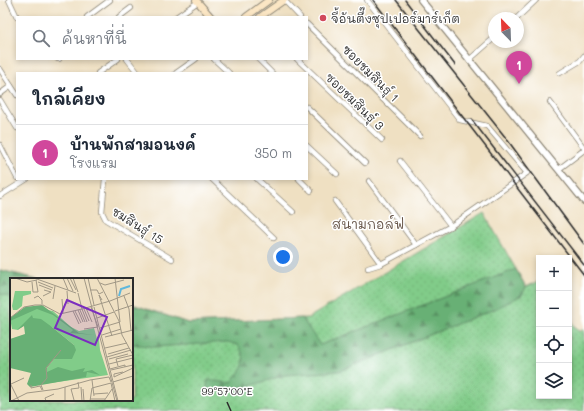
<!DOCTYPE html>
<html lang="th">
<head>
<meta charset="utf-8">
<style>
	body { margin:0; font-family:Mali,"Playpen Sans Thai",sans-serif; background:#f2f2f3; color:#1f2937 }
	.controls { position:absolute; right:12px; bottom:12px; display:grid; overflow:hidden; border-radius:0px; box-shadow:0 2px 6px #0003 }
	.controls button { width:36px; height:36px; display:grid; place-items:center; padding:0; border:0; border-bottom:1px solid #e0e1e3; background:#fff; color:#1f2937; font:20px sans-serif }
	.compass { position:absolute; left:488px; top:12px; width:36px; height:36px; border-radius:50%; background:#fff; box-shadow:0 2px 6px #0003; rotate:337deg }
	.you { position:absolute; left:283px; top:257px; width:14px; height:14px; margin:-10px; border:3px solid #fff; border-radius:50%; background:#1a73e8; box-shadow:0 0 0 6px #1a73e833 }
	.badge { display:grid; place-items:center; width:26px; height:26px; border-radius:50%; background:#ea580c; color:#fff; font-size:13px; font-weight:700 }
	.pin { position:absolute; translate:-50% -33px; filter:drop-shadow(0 1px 2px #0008) }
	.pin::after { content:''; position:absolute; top:21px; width:14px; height:12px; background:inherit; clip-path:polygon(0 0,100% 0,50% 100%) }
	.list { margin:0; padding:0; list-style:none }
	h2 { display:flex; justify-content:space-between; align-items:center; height:52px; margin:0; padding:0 16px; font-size:17px }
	h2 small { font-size:13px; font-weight:400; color:#747a83 }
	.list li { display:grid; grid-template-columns:26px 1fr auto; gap:12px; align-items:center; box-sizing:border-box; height:56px; padding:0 16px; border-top:1px solid #e0e1e3 }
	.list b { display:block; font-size:15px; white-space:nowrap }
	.list p { margin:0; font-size:13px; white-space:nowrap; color:#747a83 }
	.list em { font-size:13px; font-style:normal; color:#747a83 }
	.icon { flex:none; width:22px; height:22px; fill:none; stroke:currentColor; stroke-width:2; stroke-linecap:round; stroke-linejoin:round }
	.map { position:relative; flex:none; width:584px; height:411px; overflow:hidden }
	.search { position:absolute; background:#fff; box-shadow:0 2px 6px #0003; left:16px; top:16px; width:292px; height:44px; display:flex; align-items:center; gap:10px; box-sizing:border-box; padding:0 14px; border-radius:0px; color:#747a83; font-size:15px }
	.panel { position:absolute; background:#fff; box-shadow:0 2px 6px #0003; left:16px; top:72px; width:292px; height:108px; border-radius:0px }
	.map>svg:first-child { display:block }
	.green { fill:url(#green-dots); stroke:#567c5a }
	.forest { fill:url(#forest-firs); stroke:#4a6e50 }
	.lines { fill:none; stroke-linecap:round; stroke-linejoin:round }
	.minor-casing { stroke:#8d8676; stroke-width:6 }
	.tertiary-casing { stroke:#8d8676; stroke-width:8 }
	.secondary-casing { stroke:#8d8676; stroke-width:8 }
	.minor { stroke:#fff; stroke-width:4.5 }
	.tertiary { stroke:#fff; stroke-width:5.5 }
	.secondary { stroke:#fbe6c4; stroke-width:6 }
	.rail { stroke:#2b2b2b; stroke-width:1.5 }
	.ticks { fill:none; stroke:#2b2b2b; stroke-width:1.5 }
	.poi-dot { fill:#d1495b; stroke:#fff; stroke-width:1.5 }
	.labels { text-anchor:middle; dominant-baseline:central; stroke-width:3; stroke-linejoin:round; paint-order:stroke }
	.poi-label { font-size:12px; fill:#2b2b2b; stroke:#fff; text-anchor:start }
	.street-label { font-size:12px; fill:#2b2b2b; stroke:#fff }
	.neighbourhood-label { font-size:13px; fill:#645245; stroke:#fff }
	.inset-river { fill:none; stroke:#5eb7dc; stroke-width:2 }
	.inset-road { fill:none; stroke:#a19886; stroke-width:1 }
	.view { fill:#7b2cbf; fill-opacity:0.15; stroke:#7b2cbf; stroke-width:2 }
	.inset-edge { fill:none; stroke:#2b2b2b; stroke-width:2 }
	.ticks-label { font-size:10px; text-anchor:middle; fill:#2b2b2b; stroke:#fff; stroke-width:3; stroke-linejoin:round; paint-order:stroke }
</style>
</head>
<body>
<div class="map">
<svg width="584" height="411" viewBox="0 0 584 411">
	<defs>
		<pattern id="green-dots" width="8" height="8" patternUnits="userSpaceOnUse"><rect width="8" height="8" fill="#81cc89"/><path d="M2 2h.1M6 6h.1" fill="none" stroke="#70af76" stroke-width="1.8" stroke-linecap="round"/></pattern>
		<pattern id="forest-firs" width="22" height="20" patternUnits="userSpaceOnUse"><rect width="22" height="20" fill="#68b075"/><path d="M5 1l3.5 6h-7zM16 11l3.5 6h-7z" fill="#568f60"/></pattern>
	</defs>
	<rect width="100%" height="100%" fill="#fff"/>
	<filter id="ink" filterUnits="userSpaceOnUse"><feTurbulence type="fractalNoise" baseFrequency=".025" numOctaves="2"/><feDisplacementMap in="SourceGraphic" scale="8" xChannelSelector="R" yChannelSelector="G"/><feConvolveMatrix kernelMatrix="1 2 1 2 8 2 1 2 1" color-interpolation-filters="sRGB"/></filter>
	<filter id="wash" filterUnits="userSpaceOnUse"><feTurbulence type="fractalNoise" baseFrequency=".012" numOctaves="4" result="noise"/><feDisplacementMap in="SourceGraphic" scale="16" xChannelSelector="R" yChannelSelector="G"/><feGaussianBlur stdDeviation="0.9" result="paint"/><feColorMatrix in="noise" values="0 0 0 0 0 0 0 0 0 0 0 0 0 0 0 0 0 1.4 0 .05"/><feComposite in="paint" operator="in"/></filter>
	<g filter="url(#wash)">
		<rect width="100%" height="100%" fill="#efe0c2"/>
		<polygon class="green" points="484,213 526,287 539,281 539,396 569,396 569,319 579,332 584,329 584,411 0,411 0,270 37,279 11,279 11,400 132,400 132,304 188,323 308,318"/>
		<g class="forest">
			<path d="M516 269 526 287 522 295 497 308 340 371 285 375 253 385 206 393 208 380 231 383C243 367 249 363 238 345L228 342 155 347 132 344V304L188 323 302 318 320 345Z"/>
			<polygon points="0,270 37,279 11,279 11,297 0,294"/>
		</g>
	</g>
	<g filter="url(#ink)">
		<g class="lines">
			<defs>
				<g id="minor">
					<polyline points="9,0 17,17"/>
					<polyline points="284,0 300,17"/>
					<polyline points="367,0 460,120 487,126 527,173 451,226 381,264 368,268"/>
					<polyline points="87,17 110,0"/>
					<polyline points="119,17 131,8"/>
					<polyline points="176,17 198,2"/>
					<polyline points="517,18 536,0"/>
					<polyline points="307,24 420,136"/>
					<polyline points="58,59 59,59"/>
					<polyline points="127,59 138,73"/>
					<polyline points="214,59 229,73"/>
					<polyline points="258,59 272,73"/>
					<polyline points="297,59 382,140"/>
					<polyline points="469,60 494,38"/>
					<polyline points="0,69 17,95"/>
					<polyline points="98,73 118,59"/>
					<polyline points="176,73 196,59"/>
					<polyline points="560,73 580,61 584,56"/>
					<polyline points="0,94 11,86"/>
					<polyline points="0,100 17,128"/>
					<polyline points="550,102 584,148"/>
					<polyline points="307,107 365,163"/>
					<polyline points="0,145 17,178"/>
					<polyline points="307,146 337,174"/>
					<polyline points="400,161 451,226"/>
					<polyline points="559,169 584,150"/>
					<polyline points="105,179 102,212 106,220 172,259"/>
					<polyline points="212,179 274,238"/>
					<polyline points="257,179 293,212"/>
					<polyline points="299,179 311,191"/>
					<polyline points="369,181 416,245"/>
					<polyline points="0,196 27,179"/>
					<polyline points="335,201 381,264"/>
				</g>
				<polyline id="tertiary" points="421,0 584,201"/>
				<g id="secondary">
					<polyline points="196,0 211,17"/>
					<polyline points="246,17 269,0"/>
					<polyline points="260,17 284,0"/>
				</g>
			</defs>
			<use href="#minor" class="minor-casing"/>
			<use href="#tertiary" class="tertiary-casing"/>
			<use href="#secondary" class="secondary-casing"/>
			<use href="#minor" class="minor"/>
			<use href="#tertiary" class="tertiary"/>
			<use href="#secondary" class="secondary"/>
			<g class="rail">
				<polyline points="373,0 584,275"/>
				<polyline points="396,0 506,138 584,244"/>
				<polyline points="405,0 455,65"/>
				<polyline points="472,120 584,265"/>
			</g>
		</g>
	</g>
	<path class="ticks" d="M227 402 231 411"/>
	<circle class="poi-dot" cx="323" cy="18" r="4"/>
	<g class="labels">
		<g class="poi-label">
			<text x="331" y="18">จี้อันตึ๊งซุปเปอร์มาร์เก็ต</text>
		</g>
		<g class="street-label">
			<text transform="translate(371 73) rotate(45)">ซอยชมสินธุ์ 1</text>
			<text transform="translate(355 101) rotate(44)">ซอยชมสินธุ์ 3</text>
			<text transform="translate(138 225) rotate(32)">ชมสินธุ์ 15</text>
		</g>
		<g class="neighbourhood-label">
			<text x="368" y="223">สนามกอล์ฟ</text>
		</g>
	</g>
	<g transform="translate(10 278)">
		<rect width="123" height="123" fill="#efe0c2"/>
		<path d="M17 28 43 33 61 49 69 53 84 50 87 61H89L90 72 98 97 33 106 37 90 44 81 64 67 42 49 19 44 8 52 2 51 0 40Z" fill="#81cc89"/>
		<path d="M32 27 69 55 84 57 60 55 63 52 43 37 27 31 0 43V40L15 29ZM22 37 23 40 31 41 42 49 64 67 66 72 62 81H44L37 90V94L48 89 62 93 75 90 73 94 82 92 90 97 77 94 76 99 20 109 17 106 21 95 0 90V61L15 56 14 48 7 52Z" fill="#68b075"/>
		<path d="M5 13H21V16L13 18 12 28 7 32H3L2 28Z" fill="#81cc89"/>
		<path class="inset-river" d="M109 18 111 11 120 8"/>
		<path class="inset-road" d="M5 0 17 4 27 2M24 0 66 15M53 0 58 12M57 0 63 13M60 0 66 12M63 0 68 14M74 0 107 123M78 0 84 27M87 0 109 43 112 57 123 77M105 0 110 44M22 4 23 14H28L26 2M28 4 43 10M90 5 95 7 114 2M29 7 42 12M80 12H87L89 16 93 14M57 13 58 26M68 15 72 31 100 23M33 18 41 14 34 12M114 18 119 31 121 53M24 20 28 18 32 22V26M43 21 45 8M52 21 53 35M92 22 89 17 102 58M100 23 120 15M84 29 108 123M76 30 82 44M72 31 77 44M74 31 79 43M68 32 73 44M70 32 75 44M63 33 69 46M65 33 71 45M105 33 123 27M0 40 14 29 25 27H33L50 36 72 31M87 40 104 34M90 50 110 44M74 51 88 49 81 29M92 57 111 51M95 59 123 52M95 70 117 65M98 76 119 70M97 79 121 72M99 81 118 76M99 86 123 80M108 88 106 81 123 77M100 91 115 87V89M101 92 123 87M113 94 104 96V99L123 90M82 102 84 118M103 104 123 98M0 105 9 123M101 105 105 123M1 106 14 100M21 107V110L30 108 32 112M55 109V123M71 109 72 123M73 111 74 123M33 112 31 107 37 100 36 90 51 72M84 116 98 115M80 121H95M64 122 61 111 69 110 68 104M1 123 17 115 48 111 80 102 99 99 101 104M36 123 35 120 44 116M80 123 82 110 101 105M94 123 102 111"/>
		<path class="view" d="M57 22 97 39 85 67 45 50Z"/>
		<rect width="123" height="123" class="inset-edge"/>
	</g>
	<g class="ticks-label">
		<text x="227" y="395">99°57'00"E</text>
	</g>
</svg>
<div class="controls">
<button>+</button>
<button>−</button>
<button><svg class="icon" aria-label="locate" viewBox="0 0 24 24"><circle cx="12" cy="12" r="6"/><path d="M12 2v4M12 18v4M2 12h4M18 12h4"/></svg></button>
<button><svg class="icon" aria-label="layers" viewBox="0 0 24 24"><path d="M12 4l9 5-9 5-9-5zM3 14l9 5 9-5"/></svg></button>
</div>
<svg class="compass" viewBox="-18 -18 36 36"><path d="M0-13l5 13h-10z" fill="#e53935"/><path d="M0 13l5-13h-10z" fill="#747a83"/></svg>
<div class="you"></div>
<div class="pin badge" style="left:519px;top:84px;background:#d1479c">1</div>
<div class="search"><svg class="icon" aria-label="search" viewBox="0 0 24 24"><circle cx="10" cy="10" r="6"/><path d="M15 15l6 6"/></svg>ค้นหาที่นี่</div>
<section class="panel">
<h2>ใกล้เคียง<small></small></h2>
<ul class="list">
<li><span class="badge" style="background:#d1479c">1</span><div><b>บ้านพักสามอนงค์</b><p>โรงแรม</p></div><em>350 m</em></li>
</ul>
</section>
</div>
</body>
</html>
